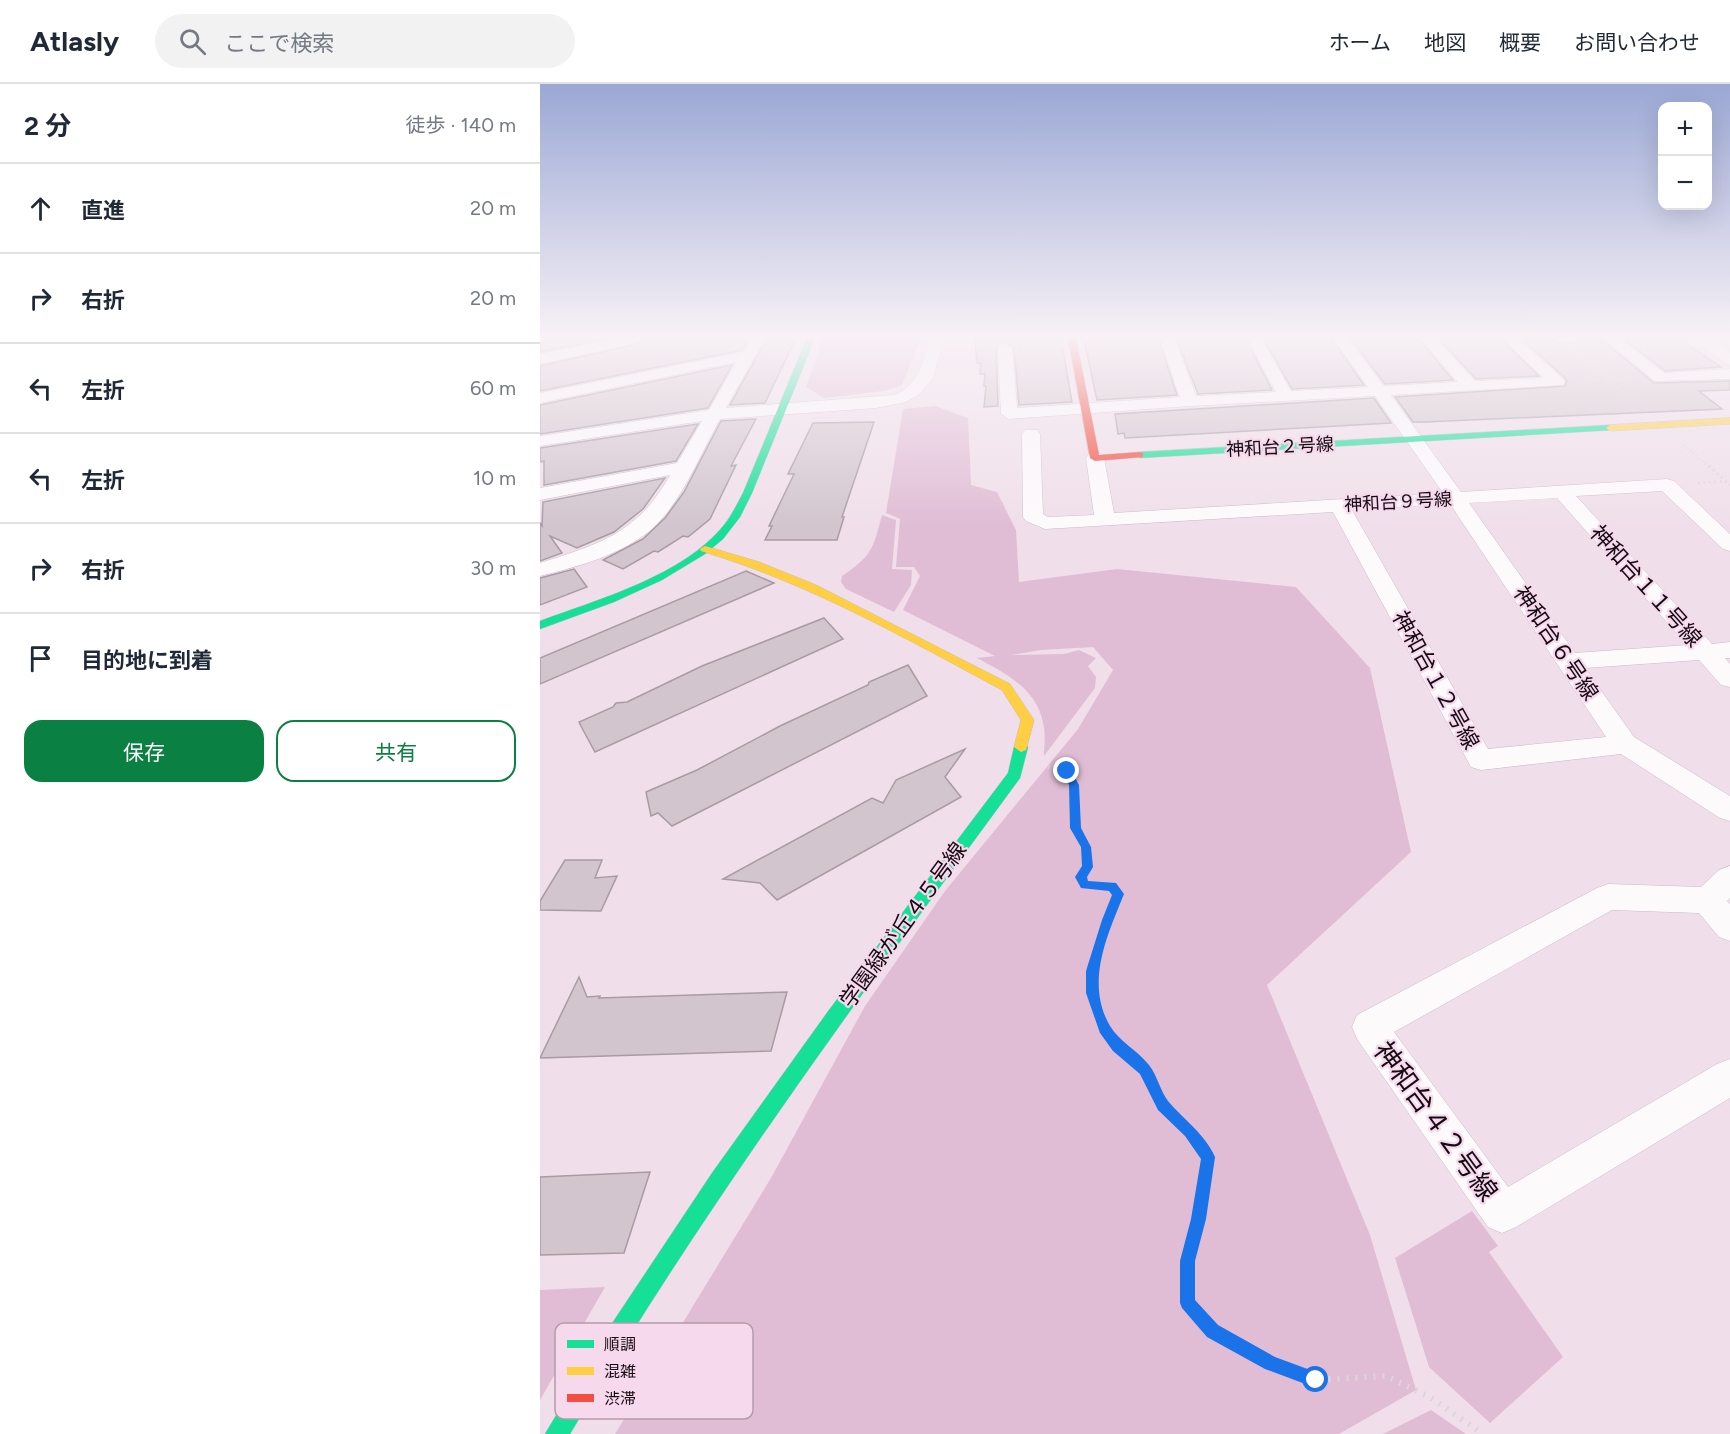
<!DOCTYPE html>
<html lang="ja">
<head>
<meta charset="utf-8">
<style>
	body { margin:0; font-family:Figtree,"Noto Sans JP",sans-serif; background:#f2f2f3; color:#1f2937 }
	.controls { position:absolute; right:18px; top:18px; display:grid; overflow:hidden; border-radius:12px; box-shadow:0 6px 24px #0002 }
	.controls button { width:54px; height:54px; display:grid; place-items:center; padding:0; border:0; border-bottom:2px solid #e0e1e3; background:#fff; color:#1f2937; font:30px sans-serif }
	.stop { position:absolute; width:18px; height:18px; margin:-14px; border:4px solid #1a73e8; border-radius:50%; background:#fff }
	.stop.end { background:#1a73e8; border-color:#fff; box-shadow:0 2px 6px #0008 }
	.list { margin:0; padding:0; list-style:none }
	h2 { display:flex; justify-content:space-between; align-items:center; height:78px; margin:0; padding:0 24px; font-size:26px }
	h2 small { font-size:20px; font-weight:400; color:#747a83 }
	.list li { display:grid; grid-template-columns:39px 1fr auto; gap:18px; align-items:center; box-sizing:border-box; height:90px; padding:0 24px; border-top:2px solid #e0e1e3 }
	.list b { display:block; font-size:22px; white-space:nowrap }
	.list em { font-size:20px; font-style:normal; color:#747a83 }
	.actions { display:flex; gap:12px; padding:18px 24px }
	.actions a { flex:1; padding:14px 0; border:2px solid #0b8043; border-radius:18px; text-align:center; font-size:21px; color:#0b8043 }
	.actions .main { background:#0b8043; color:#fff }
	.icon { flex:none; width:33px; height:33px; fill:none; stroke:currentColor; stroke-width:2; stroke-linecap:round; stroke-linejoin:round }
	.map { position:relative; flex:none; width:1190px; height:1350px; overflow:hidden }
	header { display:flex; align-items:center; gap:36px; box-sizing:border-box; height:84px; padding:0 30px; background:#fff; border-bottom:2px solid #e0e1e3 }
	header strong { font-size:28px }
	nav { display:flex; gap:33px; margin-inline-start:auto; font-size:21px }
	.search { width:420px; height:54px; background:#f2f2f3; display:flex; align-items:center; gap:15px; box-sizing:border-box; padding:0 21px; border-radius:33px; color:#747a83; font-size:22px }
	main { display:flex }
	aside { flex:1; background:#fff }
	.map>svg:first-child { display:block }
	.green { fill:#e0bdd5 }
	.building { fill:#d2c5cd; stroke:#a89ba4; stroke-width:1.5 }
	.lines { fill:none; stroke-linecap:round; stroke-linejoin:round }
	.street-casing { stroke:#c8bcc4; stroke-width:1 }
	.fast-casing { stroke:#c8bcc4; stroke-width:1 }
	.slow-casing { stroke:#c8bcc4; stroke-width:1 }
	.jam-casing { stroke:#c8bcc4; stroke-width:1 }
	.path-far4 { stroke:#dbd6d9; stroke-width:2; stroke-dasharray:1 3; stroke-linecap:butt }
	.path-far3 { stroke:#dbd6d9; stroke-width:3; stroke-dasharray:1.5 4; stroke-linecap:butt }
	.path-far2 { stroke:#dbd6d9; stroke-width:4; stroke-dasharray:1.5 4.5; stroke-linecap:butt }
	.path-far1 { stroke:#dbd6d9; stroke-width:4.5; stroke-dasharray:1.5 5; stroke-linecap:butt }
	.path { stroke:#dbd6d9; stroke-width:6; stroke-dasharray:2 7; stroke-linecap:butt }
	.street { fill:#fdfafc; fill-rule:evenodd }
	.fast { fill:#16e098; fill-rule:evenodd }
	.slow { fill:#ffcf43; fill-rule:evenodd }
	.jam { fill:#f24e42; fill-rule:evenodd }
	.route { fill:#1a73e8 }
	.labels { text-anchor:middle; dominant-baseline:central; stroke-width:4.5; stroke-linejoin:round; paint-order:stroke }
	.far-street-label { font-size:18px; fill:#150c12; stroke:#f6d9ed }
	.street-label { font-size:22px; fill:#150c12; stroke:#f6d9ed }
	.near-street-label { font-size:27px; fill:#150c12; stroke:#f6d9ed }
	.key { fill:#f6d9ed; stroke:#b29cab; stroke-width:1.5 }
	.key-label { font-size:16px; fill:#150c12 }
</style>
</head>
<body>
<header>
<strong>Atlasly</strong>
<div class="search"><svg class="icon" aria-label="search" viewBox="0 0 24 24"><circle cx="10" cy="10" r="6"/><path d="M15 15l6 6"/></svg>ここで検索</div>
<nav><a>ホーム</a><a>地図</a><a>概要</a><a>お問い合わせ</a></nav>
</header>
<main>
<aside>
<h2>2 分<small>徒歩 · 140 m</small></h2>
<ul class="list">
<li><svg class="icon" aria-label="ahead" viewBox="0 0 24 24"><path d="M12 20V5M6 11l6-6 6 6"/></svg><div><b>直進</b></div><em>20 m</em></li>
<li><svg class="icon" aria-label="right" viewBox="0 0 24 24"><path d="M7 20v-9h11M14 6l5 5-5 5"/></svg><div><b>右折</b></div><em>20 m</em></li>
<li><svg class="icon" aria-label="left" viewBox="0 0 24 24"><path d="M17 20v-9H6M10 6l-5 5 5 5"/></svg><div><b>左折</b></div><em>60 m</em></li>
<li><svg class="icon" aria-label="left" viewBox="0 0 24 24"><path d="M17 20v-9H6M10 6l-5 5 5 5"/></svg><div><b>左折</b></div><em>10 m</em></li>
<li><svg class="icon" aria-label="right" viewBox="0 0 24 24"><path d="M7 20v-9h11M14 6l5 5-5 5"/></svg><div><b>右折</b></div><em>30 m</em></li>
<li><svg class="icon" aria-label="arrive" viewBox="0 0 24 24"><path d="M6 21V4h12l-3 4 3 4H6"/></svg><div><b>目的地に到着</b></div></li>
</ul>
<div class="actions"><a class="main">保存</a><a>共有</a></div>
</aside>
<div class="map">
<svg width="1190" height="1350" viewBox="0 0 1190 1350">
	<rect width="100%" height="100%" fill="#f0dfea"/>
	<g class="green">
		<polygon points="283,254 381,254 362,301 344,307 284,314 266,303"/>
		<path d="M395 322 428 334 431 401 457 408 476 446 479 498 577 485 756 503 830 584 871 768 727 901 830 1151 876 1306 799 1350H75L231 1094 325 922 405 807 538 645 573 586 553 563 501 566 471 571 524 570 539 566 556 574 548 582 556 593 555 604 504 672C504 661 506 649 503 639 497 605 465 589 437 574L455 572 363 526 380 492 374 483H356L360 435 346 429 363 325Z"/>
		<path d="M342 431 356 436 352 485 372 486 371 501 354 528 306 505 301 498 302 492C332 472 333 465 342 431Z"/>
		<polygon points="932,1127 958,1162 949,1168 1023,1273 950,1339 889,1283 855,1174"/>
		<polygon points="65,1203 0,1316 0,1206"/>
		<polygon points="891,1326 926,1350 843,1350"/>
	</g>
	<g class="building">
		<polygon points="26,254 69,254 0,268 0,259"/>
		<polygon points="107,254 209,254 202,266 0,307 0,282 98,260"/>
		<polygon points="227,254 256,254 225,319 190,321"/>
		<polygon points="487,254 521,254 532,318 479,321 474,264 465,258 458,260 456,264 458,322 444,323 446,302 444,302 445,290 440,290 441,279 437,279 435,256"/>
		<polygon points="592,254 618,254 637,311 557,316 544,256"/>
		<polygon points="636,254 705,254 732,306 658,310"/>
		<polygon points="723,254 791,254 824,301 752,305"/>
		<polygon points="810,254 878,254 913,296 845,300"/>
		<polygon points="898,254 960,254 999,292 936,295"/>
		<polygon points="980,254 1011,254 1017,259 1063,257 1114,299 1190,297 1190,306 1159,307 1182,325 885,338 873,338 855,313 1025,302 1027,297 1024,293"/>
		<polygon points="1124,254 1138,254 1181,283 1125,287 1085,256"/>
		<polygon points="192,281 168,324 0,350 0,321"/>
		<polygon points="834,314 851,339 585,354 584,349 578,350 575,330"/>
		<polygon points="216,335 191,382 196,381 170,435 148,453 143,452 118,468 114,467 83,485 63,476 103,455 125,434 144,408 181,337"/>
		<polygon points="334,338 302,433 304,433 297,456 225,456 232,442 229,442 254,390 248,390 273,339"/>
		<polygon points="158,340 136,377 4,401 4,377 0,378 0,364"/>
		<polygon points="125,394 103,425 74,448 37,464 10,452 22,469 0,477 0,439 2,442 3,418"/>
		<polygon points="34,485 47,503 0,521 0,494"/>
		<polygon points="206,487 234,499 0,600 0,574"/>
		<polygon points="284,534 303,555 55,668 43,646 39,638 73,623 76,619 87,618 162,582"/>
		<polygon points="368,581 387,612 132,742 118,729 111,732 106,708 157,686 240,642 328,601 329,598"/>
		<polygon points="425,665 405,693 421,713 237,816 220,799 183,795 332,714 343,719 356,696"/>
		<polygon points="25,776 62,776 55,794 77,792 61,827 0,826 0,817"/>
		<polygon points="39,893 47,913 60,912 59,914 247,908 231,967 0,974"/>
		<polygon points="110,1088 84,1169 0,1171 0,1093"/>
	</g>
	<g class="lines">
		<defs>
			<g id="street">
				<polygon points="79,254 105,254 98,258 0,280 0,270"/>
				<path d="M211 254H225L186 324 354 311C380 301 382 278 390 254H404L393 294 380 310 366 318 336 324 180 335C161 369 142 417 113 444 84 470 37 483 0 492V479C60 460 98 449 130 391L0 416V404L137 379 162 337 0 362V352L169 326 196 278 0 319V309L203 268Z"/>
				<path d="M620 254H634L656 312 736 308 707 254H721L751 307 828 303 793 254H807L844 302 918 298 880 254H895L935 297 1004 294 962 254H977L1023 295 1025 298 1023 301 851 311 921 408 1127 395 1134 397 1190 450V467L1183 465 1122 407 1036 412 1172 560 1190 558V574H1185L1190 580V603L1181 601 1159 576 1045 584 1094 653 1190 712V737L1180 734 1081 670 941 686 931 683 793 428 505 445 486 437 483 433 482 350 485 346H497L500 350 503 430 508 433 554 431 546 374 549 370H561L564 374 574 429 903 409 835 312 650 322 469 335 461 330 458 264 460 261 465 260 472 264 477 324 640 313ZM1017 414 1147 561 1035 569 929 419ZM910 420 1066 653 948 665 812 426Z"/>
				<polygon points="1063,254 1079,254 1124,289 1190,285 1190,295 1115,297"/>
				<polygon points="1152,254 1168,254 1190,269 1190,281 1185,279"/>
				<polygon points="1190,782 1190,814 1187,817 1190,820 1190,857 1179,853 1159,829 1072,826 854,948 968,1103 1177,980 1190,975 1190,1014 976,1143 962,1149 948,1143 817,955 812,943 817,931 1057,804 1068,800 1161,803 1179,786"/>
			</g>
			<g id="fast">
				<path d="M267 254H275L212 409 200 433 183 455 165 470 122 496 74 518 0 545V537C59 515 143 492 184 441 192 431 197 420 203 409Z"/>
				<polygon points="1070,341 1073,342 1073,346 600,374 596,371 600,368"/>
				<path d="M481 658 488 663 480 694C323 908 165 1121 30 1350H5L61 1256 172 1089 289 926 468 689 474 663Z"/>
			</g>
			<g id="slow">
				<polygon points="1190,334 1190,340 1070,347 1066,344 1070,341"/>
				<path d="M165 462 219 478 276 501 470 600 494 636 486 666 481 668 474 663 481 636 462 606C363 553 268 499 161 467L160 465Z"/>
			</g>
			<polygon id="jam" points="528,254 536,254 559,371 600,368 603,369 603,373 555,377 550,374"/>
		</defs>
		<use href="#street" class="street-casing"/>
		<use href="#fast" class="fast-casing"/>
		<use href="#slow" class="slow-casing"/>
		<use href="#jam" class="jam-casing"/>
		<g class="path-far4">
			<polyline points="1018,254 1098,321"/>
			<polyline points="1035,298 1090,295"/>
			<polyline points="1144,361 1170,384"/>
		</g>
		<g class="path-far3">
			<polyline points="1169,382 1190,401"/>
			<polyline points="1158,399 1190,397"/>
		</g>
		<path class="path-far2" d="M508 683 527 687C537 709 531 733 541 755"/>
		<path class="path-far1" d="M540 754C547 769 550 777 541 793L545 801 572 803 578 810C558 863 534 911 577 961 585 970 597 976 604 985 611 995 616 1007 621 1018"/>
		<polyline class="path" points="621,1016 650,1048 668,1073 659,1135 647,1177 648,1219 672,1247 731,1279 776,1296 846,1292 890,1313 943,1350"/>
		<use href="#street" class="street"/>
		<use href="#fast" class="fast"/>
		<use href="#slow" class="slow"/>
		<use href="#jam" class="jam"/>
	</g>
	<linearGradient id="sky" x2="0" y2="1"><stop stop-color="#9ba8d5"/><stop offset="0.57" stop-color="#f8f1f6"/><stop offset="1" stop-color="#f8f1f6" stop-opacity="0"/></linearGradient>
	<rect width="1190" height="443" fill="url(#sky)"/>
	<path class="route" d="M527 684 530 685 539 701 541 744 551 763 553 783 547 793 548 797 576 799 584 810C567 852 545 899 570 942 580 958 597 966 609 981 617 991 620 1006 628 1017 644 1036 665 1050 675 1073L666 1135 655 1177V1216L678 1241 735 1273 781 1290 784 1296 781 1302 776 1304 725 1285 667 1253 642 1224 640 1219V1177L651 1135 661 1075 645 1052 618 1026 600 990 573 967 560 949 546 909V887L562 836 572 811 569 807 541 804 535 793 542 782 541 763 530 744 529 701 522 687Z"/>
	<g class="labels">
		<g class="far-street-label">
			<text transform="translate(740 363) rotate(-3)">神和台２号線</text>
			<text transform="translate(858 418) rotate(-3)">神和台９号線</text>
		</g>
		<g class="street-label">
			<text transform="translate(1106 502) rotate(48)">神和台１１号線</text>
			<text transform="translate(1016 559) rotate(56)">神和台６号線</text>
			<text transform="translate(896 596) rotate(61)">神和台１２号線</text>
			<text transform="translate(363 841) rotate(-54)">学園緑が丘４５号線</text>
		</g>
		<g class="near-street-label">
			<text transform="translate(896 1037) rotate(54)">神和台４２号線</text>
		</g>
	</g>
	<rect x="15" y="1239" width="198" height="96" rx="9" class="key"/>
	<rect x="27" y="1256" width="27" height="8" fill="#16e098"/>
	<rect x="27" y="1283" width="27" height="8" fill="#ffcf43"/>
	<rect x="27" y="1310" width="27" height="8" fill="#f24e42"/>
	<g class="key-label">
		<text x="64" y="1266">順調</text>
		<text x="64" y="1293">混雑</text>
		<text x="64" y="1320">渋滞</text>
	</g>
</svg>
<div class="controls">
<button>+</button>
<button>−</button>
</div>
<div class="stop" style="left:776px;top:1296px"></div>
<div class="stop end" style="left:527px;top:687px"></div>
</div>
</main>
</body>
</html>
